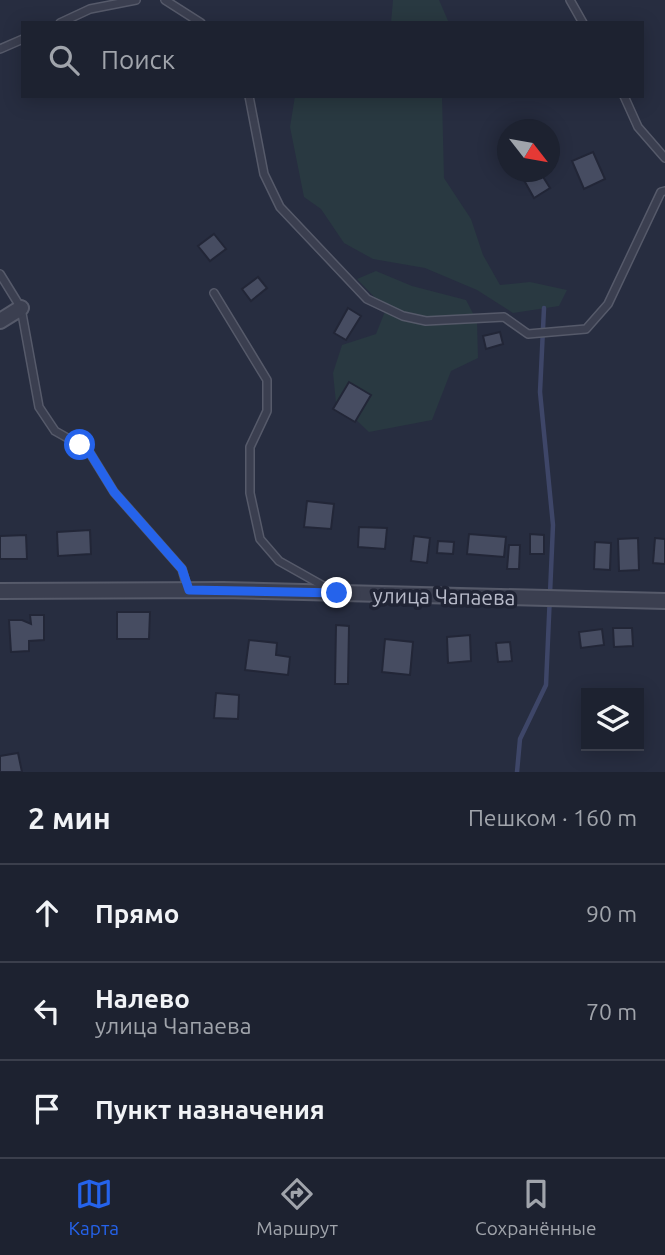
<!DOCTYPE html>
<html lang="ru">
<head>
<meta charset="utf-8">
<style>
	body { margin:0; font-family:Ubuntu,sans-serif; background:#2a2f3c; color:#f1f3f6 }
	.controls { position:absolute; right:21px; bottom:21px; display:grid; overflow:hidden; border-radius:0px; box-shadow:0 4px 18px #0003 }
	.controls button { width:63px; height:63px; display:grid; place-items:center; padding:0; border:0; border-bottom:2px solid #3b3f4c; background:#1d2230; color:#f1f3f6; font:35px sans-serif }
	.compass { position:absolute; left:497px; top:119px; width:63px; height:63px; border-radius:50%; background:#1d2230; box-shadow:0 4px 18px #0003; rotate:121deg }
	.stop { position:absolute; width:21px; height:21px; margin:-16px; border:5px solid #2563eb; border-radius:50%; background:#fff }
	.stop.end { background:#2563eb; border-color:#fff; box-shadow:0 2px 7px #0008 }
	.list { margin:0; padding:0; list-style:none }
	h2 { display:flex; justify-content:space-between; align-items:center; height:91px; margin:0; padding:0 28px; font-size:30px }
	h2 small { font-size:23px; font-weight:400; color:#a0a4ab }
	.list li { display:grid; grid-template-columns:46px 1fr auto; gap:21px; align-items:center; box-sizing:border-box; height:98px; padding:0 28px; border-top:2px solid #3b3f4c }
	.list b { display:block; font-size:26px; white-space:nowrap }
	.list p { margin:0; font-size:23px; white-space:nowrap; color:#a0a4ab }
	.list em { font-size:23px; font-style:normal; color:#a0a4ab }
	.icon { flex:none; width:38px; height:38px; fill:none; stroke:currentColor; stroke-width:2; stroke-linecap:round; stroke-linejoin:round }
	.map { position:relative; flex:none; width:665px; height:772px; overflow:hidden }
	.search { position:absolute; background:#1d2230; box-shadow:0 4px 18px #0003; left:21px; right:21px; top:21px; height:77px; display:flex; align-items:center; gap:18px; box-sizing:border-box; padding:0 24px; border-radius:0px; color:#a0a4ab; font-size:26px }
	.sheet { height:385px; background:#1d2230 }
	nav { display:flex; justify-content:space-around; align-items:center; box-sizing:border-box; height:98px; border-top:2px solid #3b3f4c; background:#1d2230; font-size:19px; color:#a0a4ab }
	nav a { display:grid; justify-items:center; gap:4px }
	nav .on { color:#2563eb }
	.map>svg:first-child { display:block }
	.green { fill:#293941 }
	.lines { fill:none; stroke-linecap:round; stroke-linejoin:round }
	.stream { stroke:#3e4668; stroke-width:4.5 }
	.building { fill:#464c61; stroke:#222637; stroke-width:2 }
	.service-casing { stroke:#565a6a; stroke-width:10 }
	.minor-casing { stroke:#565a6a; stroke-width:18 }
	.service { stroke:#3b3f50; stroke-width:7 }
	.minor { stroke:#3b3f50; stroke-width:14 }
	.route { stroke:#2563eb; stroke-width:9 }
	.labels { text-anchor:middle; dominant-baseline:central; stroke-width:7; stroke-linejoin:round; paint-order:stroke }
	.street-label { font-size:21px; fill:#b8bbca; stroke:#202435 }
</style>
</head>
<body>
<div class="map">
<svg width="665" height="772" viewBox="0 0 665 772">
	<rect width="100%" height="100%" fill="#272d40"/>
	<g class="green">
		<polygon points="393,0 439,0 449,23 391,23"/>
		<polygon points="295,96 442,96 444,178 471,219 483,255 500,285 530,282 567,290 559,306 513,313 477,290 425,268 373,259 344,243 321,209 304,197 290,127"/>
		<polygon points="376,271 412,286 466,300 477,321 478,358 451,371 432,420 369,432 353,417 336,403 333,373 342,345 376,334 386,309 357,279"/>
	</g>
	<g class="lines">
		<polyline class="stream" points="517,772 520,739 546,685 553,525 540,392 544,308"/>
	</g>
	<g class="building">
		<polygon points="593,152 605,179 584,189 572,161"/>
		<polygon points="540,172 550,188 534,198 525,182"/>
		<polygon points="214,234 226,249 210,261 198,246"/>
		<polygon points="258,277 267,288 251,301 242,289"/>
		<polygon points="348,308 361,316 346,340 334,333"/>
		<polygon points="500,332 503,344 486,349 483,336"/>
		<polygon points="349,382 371,395 355,422 333,409"/>
		<polygon points="307,501 334,504 331,529 304,527"/>
		<polygon points="359,527 387,528 385,549 358,547"/>
		<polygon points="90,530 91,554 58,556 57,532"/>
		<polygon points="469,534 506,537 504,557 467,554"/>
		<polygon points="530,534 544,535 544,554 530,554"/>
		<polygon points="26,535 27,559 0,559 0,536"/>
		<polygon points="414,536 430,538 427,563 411,561"/>
		<polygon points="638,538 639,570 619,571 618,539"/>
		<polygon points="655,538 665,539 665,564 653,563"/>
		<polygon points="438,541 454,542 453,554 437,553"/>
		<polygon points="595,542 611,543 610,570 594,569"/>
		<polygon points="509,545 520,545 519,569 507,569"/>
		<polygon points="117,612 150,612 149,639 117,639"/>
		<polygon points="30,615 44,615 44,640 29,641 29,651 11,652 9,620 22,620 31,624"/>
		<polygon points="336,625 349,626 348,684 335,684"/>
		<polygon points="613,628 632,628 633,646 614,647"/>
		<polygon points="602,629 604,645 581,648 579,632"/>
		<polygon points="470,635 471,661 448,663 447,637"/>
		<polygon points="385,639 413,642 410,675 382,672"/>
		<polygon points="249,640 277,643 276,655 290,657 288,675 245,670"/>
		<polygon points="510,642 512,661 498,662 496,643"/>
		<polygon points="216,693 239,695 238,719 214,718"/>
		<polygon points="18,753 22,772 0,772 0,756"/>
	</g>
	<g class="lines">
		<defs>
			<g id="service">
				<polyline points="165,0 201,23"/>
				<polyline points="570,0 583,23"/>
				<polyline points="60,23 90,9 136,0"/>
				<polyline points="0,49 23,39"/>
				<polyline points="249,96 264,174 280,207 367,299 403,316 426,321 504,317 528,334 586,329 608,304 661,192 665,191"/>
				<polyline points="624,96 638,127 665,158"/>
				<polyline points="0,274 21,308 39,407 55,431 80,445 90,453 114,492 182,569 188,590"/>
				<polyline points="214,293 267,380 267,411 250,447 250,493 260,539 279,561 327,588"/>
			</g>
			<g id="minor">
				<polyline points="0,321 21,308"/>
				<polyline points="0,591 223,590 665,601"/>
			</g>
		</defs>
		<use href="#service" class="service-casing"/>
		<use href="#minor" class="minor-casing"/>
		<use href="#service" class="service"/>
		<use href="#minor" class="minor"/>
	</g>
	<g class="lines">
		<polyline class="route" points="80,445 90,453 114,492 182,569 189,590 337,593"/>
	</g>
	<g class="labels">
		<g class="street-label">
			<text transform="translate(444 596) rotate(1)">улица Чапаева</text>
		</g>
	</g>
</svg>
<div class="controls">
<button><svg class="icon" aria-label="layers" viewBox="0 0 24 24"><path d="M12 4l9 5-9 5-9-5zM3 14l9 5 9-5"/></svg></button>
</div>
<svg class="compass" viewBox="-18 -18 36 36"><path d="M0-13l5 13h-10z" fill="#e53935"/><path d="M0 13l5-13h-10z" fill="#a0a4ab"/></svg>
<div class="stop" style="left:80px;top:445px"></div>
<div class="stop end" style="left:337px;top:593px"></div>
<div class="search"><svg class="icon" aria-label="search" viewBox="0 0 24 24"><circle cx="10" cy="10" r="6"/><path d="M15 15l6 6"/></svg>Поиск</div>
</div>
<section class="sheet">
<h2>2 мин<small>Пешком · 160 m</small></h2>
<ul class="list">
<li><svg class="icon" aria-label="ahead" viewBox="0 0 24 24"><path d="M12 20V5M6 11l6-6 6 6"/></svg><div><b>Прямо</b></div><em>90 m</em></li>
<li><svg class="icon" aria-label="left" viewBox="0 0 24 24"><path d="M17 20v-9H6M10 6l-5 5 5 5"/></svg><div><b>Налево</b><p>улица Чапаева</p></div><em>70 m</em></li>
<li><svg class="icon" aria-label="arrive" viewBox="0 0 24 24"><path d="M6 21V4h12l-3 4 3 4H6"/></svg><div><b>Пункт назначения</b></div></li>
</ul>
</section>
<nav>
<a class="on"><svg class="icon" aria-label="map" viewBox="0 0 24 24"><path d="M3 6l6-2 6 2 6-2v14l-6 2-6-2-6 2zM9 4v14M15 6v14"/></svg>Карта</a>
<a><svg class="icon" aria-label="directions" viewBox="0 0 24 24"><path d="M12 3l9 9-9 9-9-9zM9 14v-3h6M13 9l2 2-2 2"/></svg>Маршрут</a>
<a><svg class="icon" aria-label="saved" viewBox="0 0 24 24"><path d="M7 4h10v16l-5-4-5 4z"/></svg>Сохранённые</a>
</nav>
</body>
</html>
